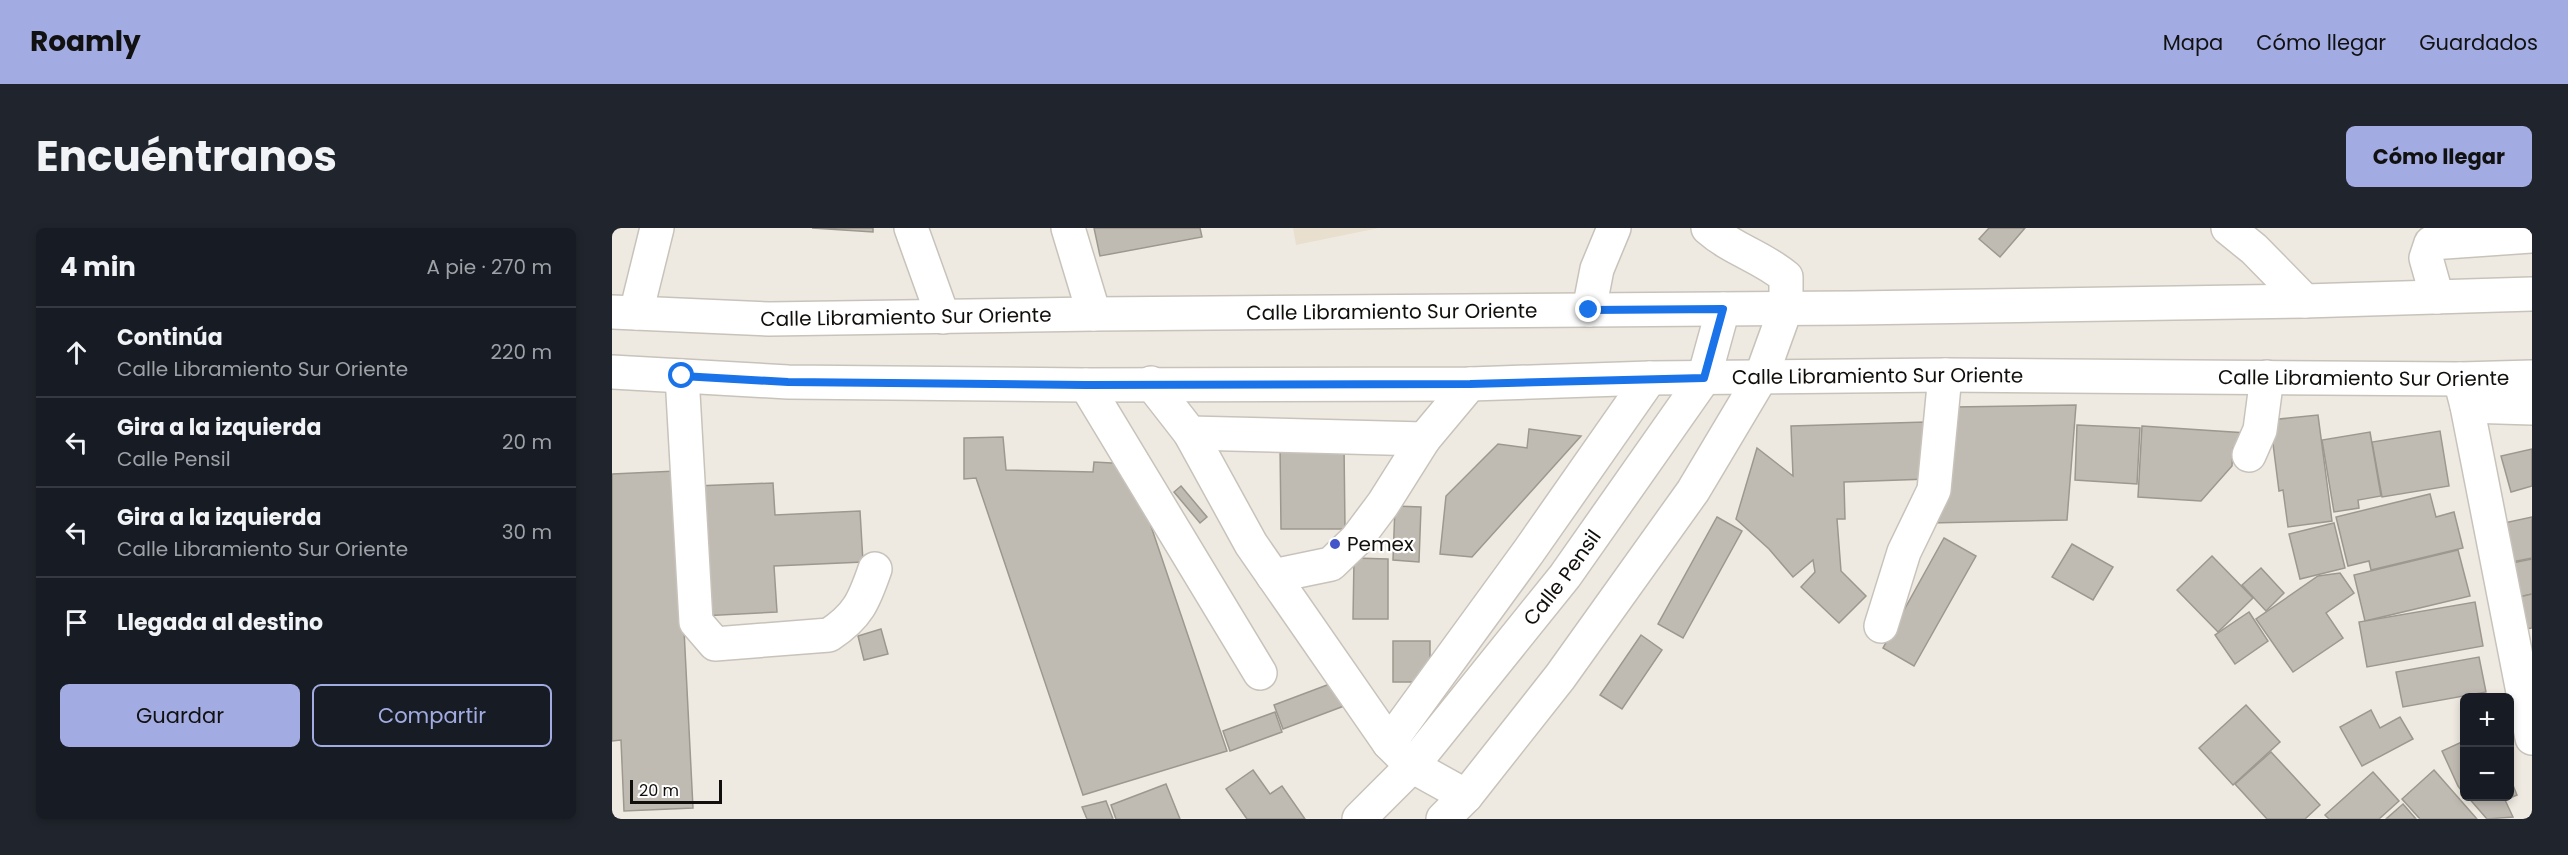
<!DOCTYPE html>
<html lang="es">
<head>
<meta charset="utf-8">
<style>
	body { margin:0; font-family:Poppins,sans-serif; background:#20242c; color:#f1f3f6 }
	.controls { position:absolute; right:18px; bottom:18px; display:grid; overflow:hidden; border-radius:9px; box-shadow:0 3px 9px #0003 }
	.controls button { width:54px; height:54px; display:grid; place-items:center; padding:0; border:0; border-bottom:2px solid #363941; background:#171b24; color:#f1f3f6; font:30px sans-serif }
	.scale { position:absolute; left:18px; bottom:15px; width:92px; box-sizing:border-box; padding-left:6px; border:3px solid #110f0c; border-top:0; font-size:16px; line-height:21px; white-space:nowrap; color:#110f0c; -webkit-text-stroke:4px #fff; paint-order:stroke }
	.stop { position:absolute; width:18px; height:18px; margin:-14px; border:4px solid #1a73e8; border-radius:50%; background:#fff }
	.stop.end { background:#1a73e8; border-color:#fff; box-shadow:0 2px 6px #0008 }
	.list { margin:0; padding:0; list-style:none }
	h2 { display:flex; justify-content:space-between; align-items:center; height:78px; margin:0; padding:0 24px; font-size:26px }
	h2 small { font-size:20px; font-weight:400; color:#9ea1a6 }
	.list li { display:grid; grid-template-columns:39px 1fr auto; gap:18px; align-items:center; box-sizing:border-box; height:90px; padding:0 24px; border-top:2px solid #363941 }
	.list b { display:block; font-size:22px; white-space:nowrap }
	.list p { margin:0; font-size:20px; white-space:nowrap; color:#9ea1a6 }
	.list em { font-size:20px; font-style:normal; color:#9ea1a6 }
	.actions { display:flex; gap:12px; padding:18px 24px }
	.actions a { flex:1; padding:14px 0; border:2px solid #a2ace2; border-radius:9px; text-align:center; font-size:21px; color:#a2ace2 }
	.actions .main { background:#a2ace2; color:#111 }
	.icon { flex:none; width:33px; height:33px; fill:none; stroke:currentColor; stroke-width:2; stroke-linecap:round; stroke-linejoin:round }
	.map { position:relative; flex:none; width:1920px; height:591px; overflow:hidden; border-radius:9px }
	header { display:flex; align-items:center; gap:36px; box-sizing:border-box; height:84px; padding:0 30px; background:#a2ace2; color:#111 }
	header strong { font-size:28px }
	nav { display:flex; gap:33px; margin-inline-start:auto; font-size:21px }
	.intro { display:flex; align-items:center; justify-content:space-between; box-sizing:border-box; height:144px; padding:0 36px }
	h1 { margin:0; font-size:42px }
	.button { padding:15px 27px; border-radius:9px; background:#a2ace2; color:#111; font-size:21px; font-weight:700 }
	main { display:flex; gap:36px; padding:0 36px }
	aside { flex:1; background:#171b24; border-radius:9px; box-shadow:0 3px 9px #0003 }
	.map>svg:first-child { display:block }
	.built { fill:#e8dfcf }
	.building { fill:#c0bbb2; stroke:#9d988f; stroke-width:1.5 }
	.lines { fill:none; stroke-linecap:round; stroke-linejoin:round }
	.minor-casing { stroke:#c8c3ba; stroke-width:36 }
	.major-casing { stroke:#c8c3ba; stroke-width:36 }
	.minor { stroke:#fff; stroke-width:33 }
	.major { stroke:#fff; stroke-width:33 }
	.route { stroke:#1a73e8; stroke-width:8 }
	.poi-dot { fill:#4255c9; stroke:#fff; stroke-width:2 }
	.labels { text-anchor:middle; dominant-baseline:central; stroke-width:4.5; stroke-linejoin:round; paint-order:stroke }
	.street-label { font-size:20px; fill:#110f0c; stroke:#fff }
	.poi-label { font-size:20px; fill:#110f0c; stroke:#fff; text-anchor:start }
</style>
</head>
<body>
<header>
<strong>Roamly</strong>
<nav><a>Mapa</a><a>Cómo llegar</a><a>Guardados</a></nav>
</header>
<div class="intro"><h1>Encuéntranos</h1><a class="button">Cómo llegar</a></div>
<main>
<aside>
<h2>4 min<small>A pie · 270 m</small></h2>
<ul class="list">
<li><svg class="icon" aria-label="ahead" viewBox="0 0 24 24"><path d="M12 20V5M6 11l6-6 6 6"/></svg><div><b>Continúa</b><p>Calle Libramiento Sur Oriente</p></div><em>220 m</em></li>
<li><svg class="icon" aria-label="left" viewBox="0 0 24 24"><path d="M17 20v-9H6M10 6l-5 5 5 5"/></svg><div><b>Gira a la izquierda</b><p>Calle Pensil</p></div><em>20 m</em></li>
<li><svg class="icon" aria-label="left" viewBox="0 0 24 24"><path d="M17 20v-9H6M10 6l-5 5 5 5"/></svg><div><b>Gira a la izquierda</b><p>Calle Libramiento Sur Oriente</p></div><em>30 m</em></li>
<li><svg class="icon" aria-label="arrive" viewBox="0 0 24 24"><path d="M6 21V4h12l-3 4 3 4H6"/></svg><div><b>Llegada al destino</b></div></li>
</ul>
<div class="actions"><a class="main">Guardar</a><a>Compartir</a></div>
</aside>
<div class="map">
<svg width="1920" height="591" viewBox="0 0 1920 591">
	<rect width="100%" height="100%" fill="#efeae1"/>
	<polygon class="built" points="681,0 767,0 684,17"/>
	<g class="building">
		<polygon points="200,0 261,0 261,4"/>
		<polygon points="482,0 588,0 590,9 488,28"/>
		<polygon points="1377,0 1413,0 1388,29 1367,11"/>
		<polygon points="1464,177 1455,292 1318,295 1342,179"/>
		<polygon points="1706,187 1720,293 1676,299 1671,262 1667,263 1658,192"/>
		<polygon points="1314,194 1316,251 1232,254 1233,291 1225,291 1229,343 1254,368 1227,395 1189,359 1203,344 1201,332 1181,349 1157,321 1124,291 1145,220 1181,248 1179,198"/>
		<polygon points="1465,197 1528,200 1525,256 1463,252"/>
		<polygon points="1530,198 1635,205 1634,221 1621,220 1620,238 1589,273 1526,269"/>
		<polygon points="917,201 969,208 860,329 828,326 834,268 886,216 915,220"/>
		<polygon points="1828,203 1837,258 1770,269 1760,214"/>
		<polygon points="1758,204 1769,268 1746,272 1747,280 1722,284 1710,212"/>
		<polygon points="391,209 394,242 481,244 482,234 518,236 615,523 471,567 364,250 352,251 352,210"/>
		<polygon points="668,217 732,217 733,301 669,301"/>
		<polygon points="1920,221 1920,258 1899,264 1889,228"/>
		<polygon points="64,243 81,580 12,583 9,512 0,513 0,246"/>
		<polygon points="161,255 163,287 248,283 251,334 162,338 165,384 89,388 83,258"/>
		<polygon points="569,258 595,289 588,295 562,264"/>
		<polygon points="1818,266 1824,289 1842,284 1851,320 1759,342 1757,333 1736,338 1724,289"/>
		<polygon points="783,278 809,279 807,334 781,332"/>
		<polygon points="1105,289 1130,303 1071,410 1046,396"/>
		<polygon points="1920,289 1920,330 1900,334 1892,295"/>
		<polygon points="1722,295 1733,340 1688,351 1677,306"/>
		<polygon points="1332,310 1364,328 1302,438 1271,420"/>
		<polygon points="1460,316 1501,339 1481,372 1440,349"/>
		<polygon points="1846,322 1858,368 1753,393 1742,347"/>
		<polygon points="1600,328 1641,370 1606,404 1565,362"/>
		<polygon points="742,330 776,331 776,391 741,391"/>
		<polygon points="1920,331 1920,366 1907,369 1900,335"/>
		<polygon points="1649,340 1672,365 1654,383 1630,357"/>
		<polygon points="1728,345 1742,365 1714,385 1731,410 1681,444 1644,391 1706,348"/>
		<polygon points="1920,366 1920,400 1913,401 1907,369"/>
		<polygon points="1863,374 1871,418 1755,439 1747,394"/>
		<polygon points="1637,384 1656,413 1623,436 1603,407"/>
		<polygon points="269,401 276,426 252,432 246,408"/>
		<polygon points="1029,407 1050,422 1010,481 988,467"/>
		<rect x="781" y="413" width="37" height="41"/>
		<polygon points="1867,429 1874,464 1791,479 1784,444"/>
		<polygon points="731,451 740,475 671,501 662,477"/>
		<polygon points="1634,477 1668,514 1621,557 1587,520"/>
		<polygon points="1759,482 1768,500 1788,489 1801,511 1750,538 1728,499"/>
		<polygon points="663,484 670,504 618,523 611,503"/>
		<polygon points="1852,513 1852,566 1846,558 1830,523"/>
		<polygon points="1659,524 1708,577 1693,591 1655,591 1623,556"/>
		<polygon points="641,542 658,566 670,558 693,591 635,591 614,561"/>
		<polygon points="1822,542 1865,591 1808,591 1790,571"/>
		<polygon points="1761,544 1787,573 1767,591 1717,591 1713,587"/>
		<polygon points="1898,550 1905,567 1893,572 1901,589 1875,591 1855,568 1898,568"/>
		<polygon points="554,556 568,591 504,591 499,577"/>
		<polygon points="494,573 501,591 475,591 470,579"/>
		<polygon points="1791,576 1804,591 1774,591"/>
	</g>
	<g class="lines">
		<defs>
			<g id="minor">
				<polyline points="299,0 331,89"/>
				<polyline points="456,0 482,86"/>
				<path d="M1096 0C1121 22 1149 28 1174 49V80"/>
				<polyline points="1616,0 1642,21 1693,73"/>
				<polyline points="1825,69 1814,30 1819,15 1920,8"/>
				<polyline points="977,82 985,41 1002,0"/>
				<polyline points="24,85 45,0"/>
				<path d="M70 148 84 394 103 416 217 407C246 388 252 373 263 341"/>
				<polyline points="1848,151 1855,178 1920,510"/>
				<polyline points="539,155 578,205 639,316 777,515 800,538 854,568"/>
				<polyline points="474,157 648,445"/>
				<polyline points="1855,178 1920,180"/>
				<polyline points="578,205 812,211"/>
				<polyline points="1637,227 1648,202 1655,149"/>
				<polyline points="661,348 719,336 744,312 771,276 812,211 858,156"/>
				<polyline points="1269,398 1292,324 1322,262 1333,147"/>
				<polyline points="777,515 917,323 1038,150"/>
			</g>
			<g id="major">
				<path id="s1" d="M0 84 157 91 482 86 1242 80 1693 73 1920 66"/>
				<path id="s2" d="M0 144 176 154 474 157 858 156 1038 150 1333 147 1848 151 1920 149"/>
				<path id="s3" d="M747 591 800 538 953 348 1092 150 1111 81"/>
				<polyline points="831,591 854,568 948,449 1081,263 1149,149 1174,80"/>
			</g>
		</defs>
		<use href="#minor" class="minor-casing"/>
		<use href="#major" class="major-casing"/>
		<use href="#minor" class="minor"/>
		<use href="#major" class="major"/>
	</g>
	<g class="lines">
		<polyline class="route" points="70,148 176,154 474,157 858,156 1092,150 1111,81 977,82"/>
	</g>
	<circle class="poi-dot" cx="723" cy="316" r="6"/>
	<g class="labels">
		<g class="street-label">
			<text stroke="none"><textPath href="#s1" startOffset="780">Calle Libramiento Sur Oriente</textPath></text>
			<text stroke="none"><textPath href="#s1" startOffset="294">Calle Libramiento Sur Oriente</textPath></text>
			<text stroke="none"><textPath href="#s2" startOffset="1266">Calle Libramiento Sur Oriente</textPath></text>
			<text stroke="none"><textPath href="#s2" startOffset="1752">Calle Libramiento Sur Oriente</textPath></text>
			<text stroke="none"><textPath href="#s3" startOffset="316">Calle Pensil</textPath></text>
		</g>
		<g class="poi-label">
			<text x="735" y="316">Pemex</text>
		</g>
	</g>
</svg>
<div class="controls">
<button>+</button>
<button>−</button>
</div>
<div class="scale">20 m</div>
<div class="stop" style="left:70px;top:148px"></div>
<div class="stop end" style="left:977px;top:82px"></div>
</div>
</main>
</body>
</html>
